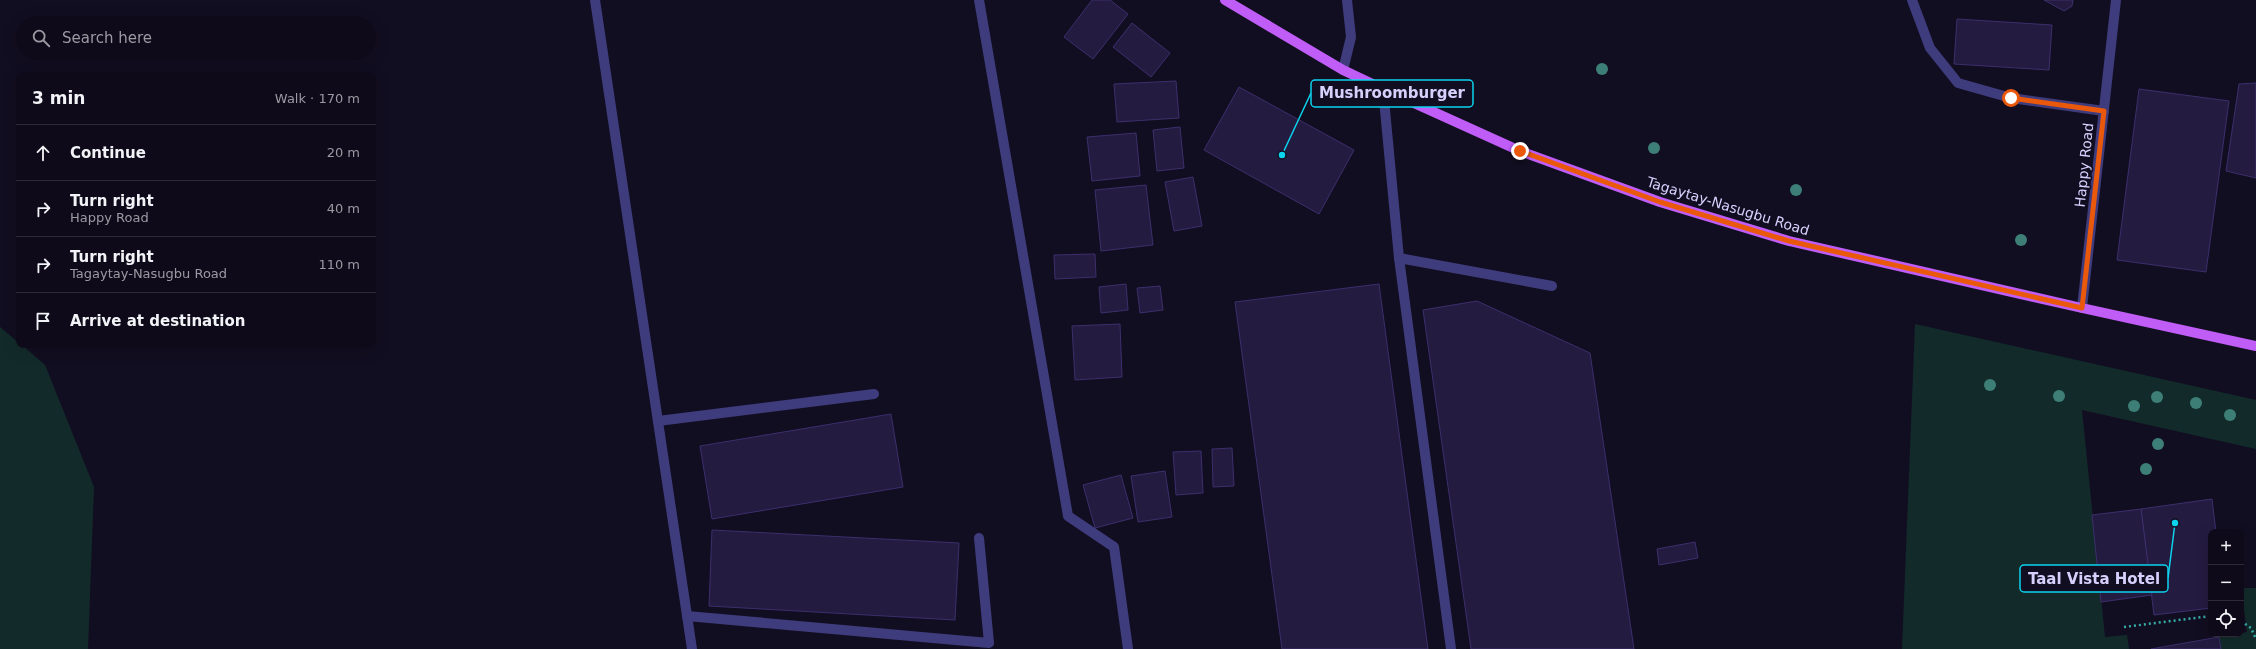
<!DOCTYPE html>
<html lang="en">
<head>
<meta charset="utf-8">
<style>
	body { margin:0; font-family:"DejaVu Sans",sans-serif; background:#171322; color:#f1f3f6 }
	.controls { position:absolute; right:12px; bottom:12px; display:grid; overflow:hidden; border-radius:8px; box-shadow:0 4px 16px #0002 }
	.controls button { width:36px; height:36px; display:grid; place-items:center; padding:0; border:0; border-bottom:1px solid #2e2b38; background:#0e0a19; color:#f1f3f6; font:20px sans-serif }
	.stop { position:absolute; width:12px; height:12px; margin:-9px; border:3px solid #ea580c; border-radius:50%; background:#fff }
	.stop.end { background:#ea580c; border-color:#fff; box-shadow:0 1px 4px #0008 }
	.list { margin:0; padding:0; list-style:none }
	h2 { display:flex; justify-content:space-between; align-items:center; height:52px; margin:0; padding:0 16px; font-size:17px }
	h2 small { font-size:13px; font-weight:400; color:#9b9aa2 }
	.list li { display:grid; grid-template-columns:26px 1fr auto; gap:12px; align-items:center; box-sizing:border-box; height:56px; padding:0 16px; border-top:1px solid #2e2b38 }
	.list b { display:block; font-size:15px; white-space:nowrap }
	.list p { margin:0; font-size:13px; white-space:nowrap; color:#9b9aa2 }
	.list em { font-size:13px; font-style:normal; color:#9b9aa2 }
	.icon { flex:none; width:22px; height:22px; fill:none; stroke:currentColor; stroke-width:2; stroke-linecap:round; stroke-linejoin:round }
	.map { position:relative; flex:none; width:2256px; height:649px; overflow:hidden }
	.search { position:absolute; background:#0e0a19; box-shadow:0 4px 16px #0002; left:16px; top:16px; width:360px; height:44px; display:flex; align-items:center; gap:10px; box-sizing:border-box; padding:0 14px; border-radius:22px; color:#9b9aa2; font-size:15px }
	.panel { position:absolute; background:#0e0a19; box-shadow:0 4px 16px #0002; left:16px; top:72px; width:360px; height:276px; border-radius:8px }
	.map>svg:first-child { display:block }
	.green { fill:#122b2a }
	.building { fill:#241b41; stroke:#3c2f6c }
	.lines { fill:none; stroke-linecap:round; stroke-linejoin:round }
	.path { stroke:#34ada8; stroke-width:2.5; stroke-dasharray:2 3; stroke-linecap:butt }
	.service { stroke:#3f3c7e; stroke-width:10 }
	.minor { stroke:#3f3c7e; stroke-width:10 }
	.primary { stroke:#c05df7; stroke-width:10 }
	.tree { fill:#3d7e77 }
	.route { stroke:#ea580c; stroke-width:5 }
	.labels { text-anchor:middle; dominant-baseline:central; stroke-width:3.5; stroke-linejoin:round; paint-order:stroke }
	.street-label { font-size:14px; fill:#d6d0fd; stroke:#120e21 }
	.leader { fill:none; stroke:#0cd3ee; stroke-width:1.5 }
	.callout-dot { fill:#0cd3ee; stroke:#120e21; stroke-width:1.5 }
	.callout { fill:#120e21; stroke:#0cd3ee; stroke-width:1.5 }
	.callout-label { font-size:15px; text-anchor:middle; font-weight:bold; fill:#d6d0fd }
</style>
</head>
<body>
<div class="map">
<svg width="2256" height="649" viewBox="0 0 2256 649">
	<rect width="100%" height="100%" fill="#120e21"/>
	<g class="green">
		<polygon points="1915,324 2256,400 2256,449 2082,410 2105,637 2127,635 2129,649 1902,649"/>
		<polygon points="0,327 19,343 19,345 22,345 45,365 94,487 88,649 0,649"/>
		<polygon points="2241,588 2256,588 2256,649 2221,649 2219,637 2247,632"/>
	</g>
	<g class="building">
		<polygon points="1092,0 1110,0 1128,14 1093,59 1064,37"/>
		<polygon points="2044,0 2073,0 2072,6 2064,11"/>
		<polygon points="1957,19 2052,25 2049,70 1954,64"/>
		<polygon points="1132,23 1170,53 1151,77 1113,47"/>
		<polygon points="1176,81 1179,118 1117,122 1114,84"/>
		<polygon points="2256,83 2256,178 2226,171 2239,84"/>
		<polygon points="1239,87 1354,150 1319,214 1204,150"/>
		<polygon points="2139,89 2229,101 2206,272 2117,260"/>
		<polygon points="1180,127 1184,168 1157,171 1153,130"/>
		<polygon points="1136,133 1140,176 1092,181 1087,137"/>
		<polygon points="1193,177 1202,226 1174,231 1165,182"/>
		<polygon points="1146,185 1153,245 1101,251 1095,190"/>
		<polygon points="1095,254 1096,277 1055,279 1054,255"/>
		<polygon points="1126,284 1128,310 1101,313 1099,287"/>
		<polygon points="1379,284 1428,649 1282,649 1235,302"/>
		<polygon points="1160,286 1163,310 1140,313 1137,288"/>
		<polygon points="1477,301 1590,353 1634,649 1471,649 1423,310"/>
		<polygon points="1120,324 1122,377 1075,380 1072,326"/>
		<polygon points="891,414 903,487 712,519 700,446"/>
		<polygon points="1232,448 1234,486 1213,487 1212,449"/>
		<polygon points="1201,451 1203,493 1176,495 1173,452"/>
		<polygon points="1165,471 1172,517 1138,522 1131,476"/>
		<polygon points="1121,475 1133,518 1095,528 1083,485"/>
		<polygon points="2212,499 2216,532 2211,532 2211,608 2154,615 2141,509"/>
		<polygon points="2141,509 2152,595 2101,602 2092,515"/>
		<polygon points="712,530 959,543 955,620 709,606"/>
		<polygon points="1695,542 1698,558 1659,565 1657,549"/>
		<polygon points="2219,637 2221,649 2151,649"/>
	</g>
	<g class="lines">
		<g class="path">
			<polyline points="2241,621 2251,628 2256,639"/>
			<polyline points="2124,627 2211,616"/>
		</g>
		<g class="service">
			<polyline points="979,0 1068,516 1114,547 1128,649"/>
			<polyline points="1383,89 1399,258 1552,286"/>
			<polyline points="1399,258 1451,649"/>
			<polyline points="658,421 874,394"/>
			<polyline points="687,616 989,643 979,538"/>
		</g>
		<g class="minor">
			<polyline points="595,0 692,649"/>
			<polyline points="1912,0 1930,48 1958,83 2011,98 2104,111"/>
			<polyline points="1343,70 1351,37 1347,0"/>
			<polyline points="2082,308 2116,0"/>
		</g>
		<polyline class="primary" points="1225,0 1343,70 1383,89 1520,151 1660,202 1789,241 2082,308 2256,346"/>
	</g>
	<g class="tree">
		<circle cx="1602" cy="69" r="6"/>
		<circle cx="1654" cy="148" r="6"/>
		<circle cx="1796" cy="190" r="6"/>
		<circle cx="2021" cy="240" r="6"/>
		<circle cx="1990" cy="385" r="6"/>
		<circle cx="2059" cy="396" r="6"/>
		<circle cx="2157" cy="397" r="6"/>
		<circle cx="2196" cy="403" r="6"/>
		<circle cx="2134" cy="406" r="6"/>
		<circle cx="2230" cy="415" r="6"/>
		<circle cx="2158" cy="444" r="6"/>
		<circle cx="2146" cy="469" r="6"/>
	</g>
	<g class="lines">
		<polyline class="route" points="1520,151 1660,202 1789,241 2082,308 2104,111 2011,98"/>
	</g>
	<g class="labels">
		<g class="street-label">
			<text transform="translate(2084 165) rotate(-84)">Happy Road</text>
			<text transform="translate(1728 206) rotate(17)">Tagaytay-Nasugbu Road</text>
		</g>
	</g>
	<path class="leader" d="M1282 155L1311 93M2175 523L2168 578"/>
	<g class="callout-dot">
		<circle cx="1282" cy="155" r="4"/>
		<circle cx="2175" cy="523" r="4"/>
	</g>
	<g class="callout">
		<rect x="1311" y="80" width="162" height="27" rx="4"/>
		<rect x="2020" y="565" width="148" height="27" rx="4"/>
	</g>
	<g class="callout-label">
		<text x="1392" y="98">Mushroomburger</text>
		<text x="2094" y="584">Taal Vista Hotel</text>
	</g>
</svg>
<div class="controls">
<button>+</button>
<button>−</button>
<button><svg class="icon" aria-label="locate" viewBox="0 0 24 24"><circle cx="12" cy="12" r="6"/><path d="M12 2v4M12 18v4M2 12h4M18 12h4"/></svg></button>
</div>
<div class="stop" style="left:2011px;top:98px"></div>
<div class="stop end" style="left:1520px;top:151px"></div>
<div class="search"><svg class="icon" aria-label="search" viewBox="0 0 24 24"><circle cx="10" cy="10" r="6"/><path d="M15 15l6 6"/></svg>Search here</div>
<section class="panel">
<h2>3 min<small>Walk · 170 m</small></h2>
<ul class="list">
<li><svg class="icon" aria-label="ahead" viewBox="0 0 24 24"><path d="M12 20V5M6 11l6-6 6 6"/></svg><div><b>Continue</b></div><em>20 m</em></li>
<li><svg class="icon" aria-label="right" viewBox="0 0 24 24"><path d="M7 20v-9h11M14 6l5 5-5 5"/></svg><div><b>Turn right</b><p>Happy Road</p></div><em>40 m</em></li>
<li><svg class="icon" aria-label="right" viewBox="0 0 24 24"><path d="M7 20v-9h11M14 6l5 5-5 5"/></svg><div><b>Turn right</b><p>Tagaytay-Nasugbu Road</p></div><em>110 m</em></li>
<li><svg class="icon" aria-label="arrive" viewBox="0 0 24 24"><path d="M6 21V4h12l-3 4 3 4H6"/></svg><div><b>Arrive at destination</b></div></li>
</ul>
</section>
</div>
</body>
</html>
